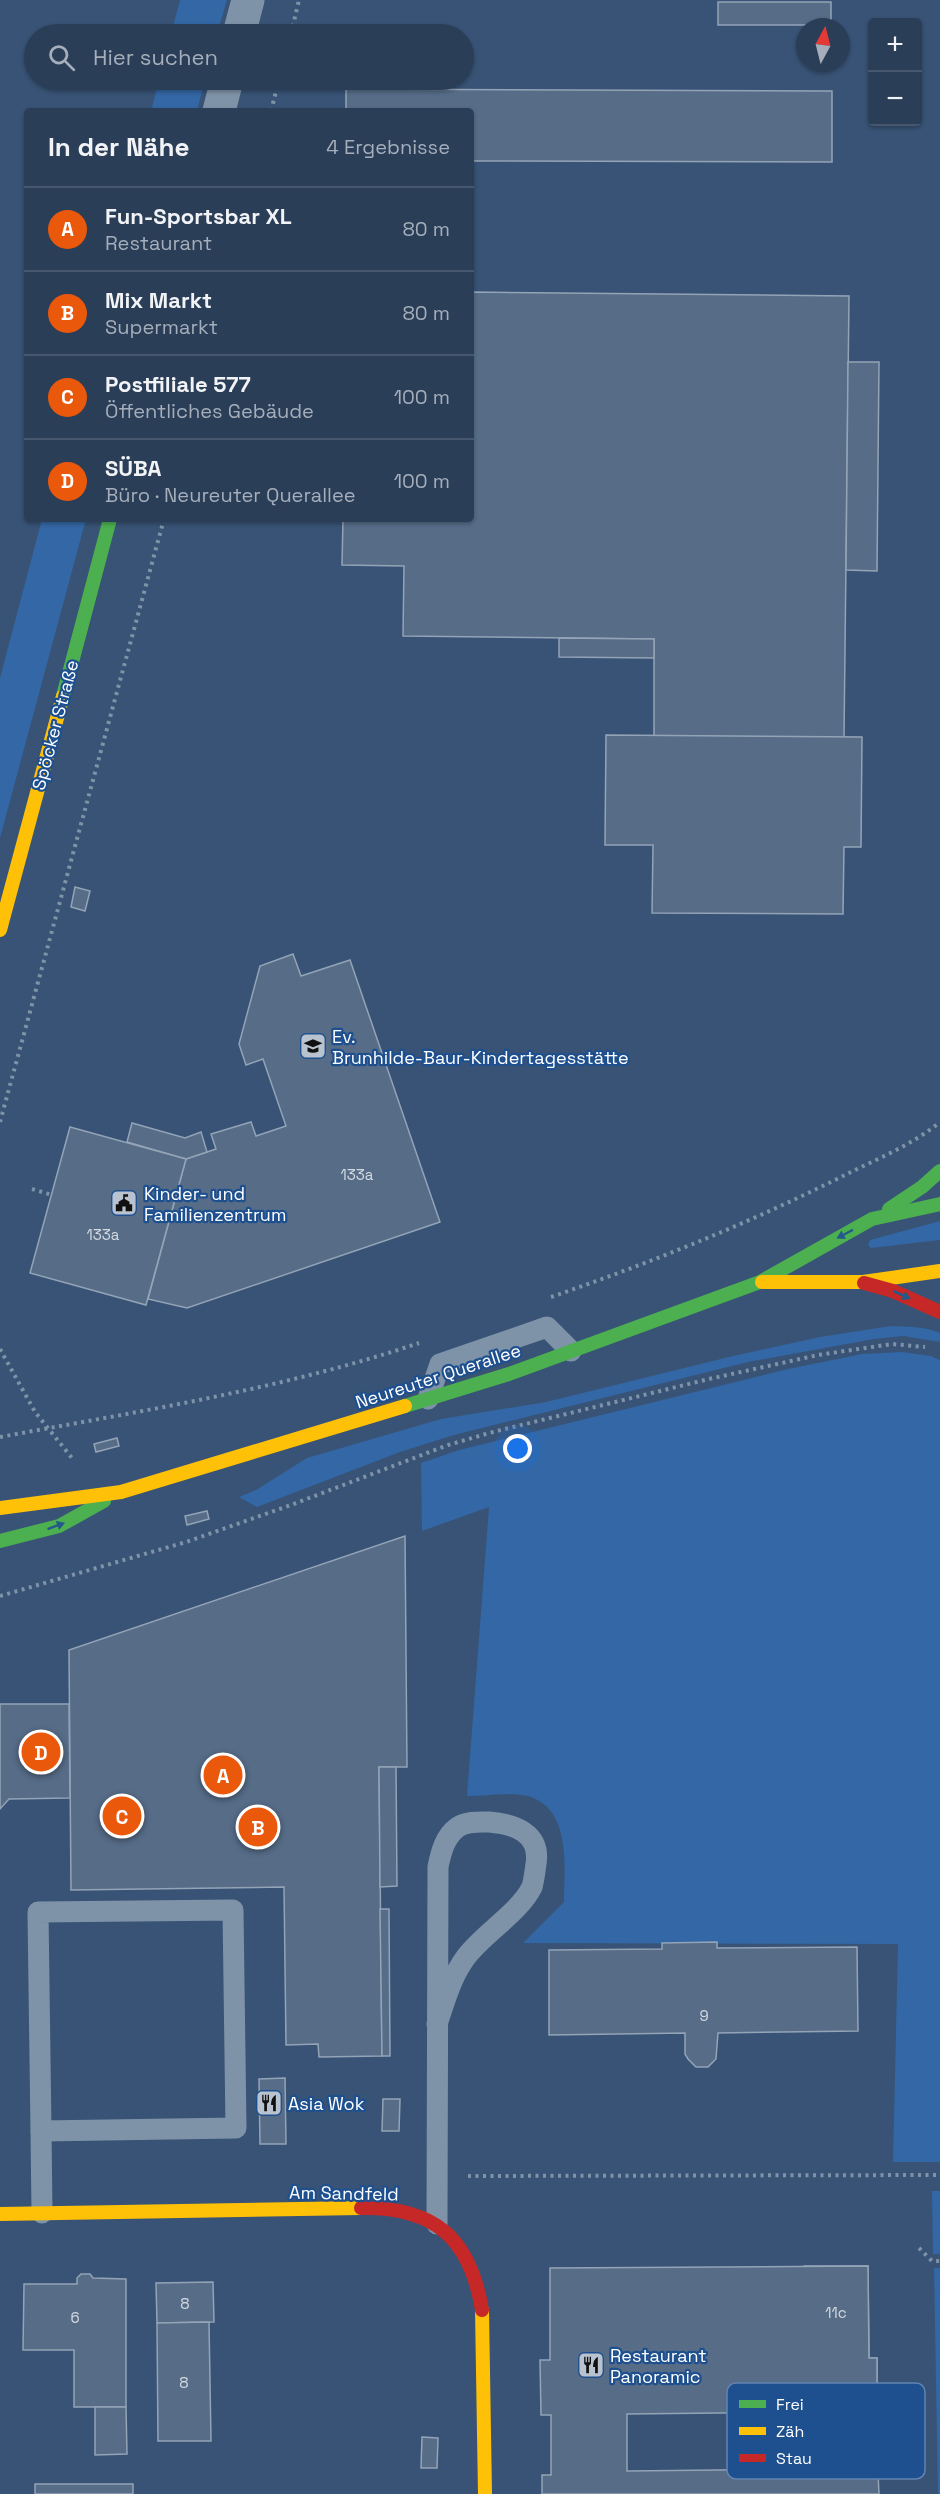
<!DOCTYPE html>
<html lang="de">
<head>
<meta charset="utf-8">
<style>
	body { margin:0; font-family:"Space Grotesk",sans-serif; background:#32455e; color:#f1f3f6 }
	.controls { position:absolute; right:18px; top:18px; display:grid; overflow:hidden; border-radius:6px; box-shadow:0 2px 4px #0004 }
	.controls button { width:54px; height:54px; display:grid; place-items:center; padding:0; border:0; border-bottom:2px solid #46576e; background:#2a3e58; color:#f1f3f6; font:30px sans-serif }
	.compass { position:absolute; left:796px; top:18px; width:54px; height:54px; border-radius:50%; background:#2a3e58; box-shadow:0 2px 4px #0004; rotate:7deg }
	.you { position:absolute; left:518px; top:1449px; width:21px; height:21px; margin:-15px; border:4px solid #fff; border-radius:50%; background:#1a73e8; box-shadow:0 0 0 9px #1a73e833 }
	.badge { display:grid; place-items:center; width:39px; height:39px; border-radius:50%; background:#ea580c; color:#fff; font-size:20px; font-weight:700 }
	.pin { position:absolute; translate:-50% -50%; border:3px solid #fff; box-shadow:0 2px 6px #0006 }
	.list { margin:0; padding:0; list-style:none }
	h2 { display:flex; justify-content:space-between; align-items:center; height:78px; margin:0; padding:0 24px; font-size:26px }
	h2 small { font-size:20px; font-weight:400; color:#a5aeba }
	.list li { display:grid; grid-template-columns:39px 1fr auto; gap:18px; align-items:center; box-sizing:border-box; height:84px; padding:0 24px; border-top:2px solid #46576e }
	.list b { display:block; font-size:22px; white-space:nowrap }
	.list p { margin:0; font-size:20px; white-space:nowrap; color:#a5aeba }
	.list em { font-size:20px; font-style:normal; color:#a5aeba }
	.icon { flex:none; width:33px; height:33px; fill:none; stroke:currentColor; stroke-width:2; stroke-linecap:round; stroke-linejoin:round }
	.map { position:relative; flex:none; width:940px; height:2494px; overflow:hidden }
	.search { position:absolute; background:#2a3e58; box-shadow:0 2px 4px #0004; left:24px; top:24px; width:450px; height:66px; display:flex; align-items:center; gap:15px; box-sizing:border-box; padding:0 21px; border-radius:33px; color:#a5aeba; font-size:22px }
	.panel { position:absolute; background:#2a3e58; box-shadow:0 2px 4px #0004; left:24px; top:108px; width:450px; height:414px; border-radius:6px }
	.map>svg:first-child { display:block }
	.green { fill:#3367a5 }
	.building { fill:#566c87; stroke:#94a4b7; stroke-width:1.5; fill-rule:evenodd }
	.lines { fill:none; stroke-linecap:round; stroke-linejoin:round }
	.path { stroke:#7f93a8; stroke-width:4; stroke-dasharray:3 4.5; stroke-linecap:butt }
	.lane { stroke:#7f93a8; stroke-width:21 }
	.street { stroke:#7f93a8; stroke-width:33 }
	.fast { stroke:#4caf50; stroke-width:14 }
	.slow { stroke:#ffc107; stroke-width:14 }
	.jam { stroke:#c62828; stroke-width:14 }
	.oneway { fill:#235a89 }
	.labels { text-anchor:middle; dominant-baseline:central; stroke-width:4.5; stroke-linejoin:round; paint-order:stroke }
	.number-label { font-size:15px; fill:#d5dae1 }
	.street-label { font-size:18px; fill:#fff; stroke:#1e508f }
	.poi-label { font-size:18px; fill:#fff; stroke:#1e508f; text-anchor:start }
	.key { fill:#1e508f; stroke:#6284b1; stroke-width:1.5 }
	.key-label { font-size:16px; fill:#fff }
</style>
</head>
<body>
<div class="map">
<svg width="940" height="2494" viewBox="0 0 940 2494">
	<rect width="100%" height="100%" fill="#385375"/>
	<g class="green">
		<polygon points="180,0 227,0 217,34 171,34"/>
		<polygon points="159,80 205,80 197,111 151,111"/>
		<polygon points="42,519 86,519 0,838 0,678"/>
		<polygon points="940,1221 940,1240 871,1248 868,1245 870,1240"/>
		<path d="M891 1326C908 1327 924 1326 940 1333V1342L903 1336 874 1339 748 1362 454 1435 400 1452 257 1507 239 1497 256 1490 307 1458 441 1419 546 1402 733 1356 820 1337Z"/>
		<path d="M902 1352 931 1356 940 1360V2162H893L898 1944 523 1943 564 1902C564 1867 572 1809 528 1796 513 1792 484 1796 467 1796L489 1507 422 1531 421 1463 459 1450 788 1369 862 1354Z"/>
		<polygon points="932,2191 940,2191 940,2254 933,2254"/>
		<polygon points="934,2268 940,2268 940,2494 938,2494"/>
	</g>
	<g class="building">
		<rect x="718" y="2" width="113" height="23"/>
		<polygon points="346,89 832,91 832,162 471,161 471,111 346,111"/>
		<polygon points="471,292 849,296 844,738 654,736 654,639 403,636 404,566 342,565 343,519 471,519"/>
		<polygon points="848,362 879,362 877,571 846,570"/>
		<polygon points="559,638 654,639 654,658 559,657"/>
		<polygon points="606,735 862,737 861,847 844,847 843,914 652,913 653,845 605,845"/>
		<polygon points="75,887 90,891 85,911 71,907"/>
		<polygon points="293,954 301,976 350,960 440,1222 187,1308 148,1299 186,1159 216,1149 211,1134 251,1122 256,1136 286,1126 263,1059 246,1065 239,1044 260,966"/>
		<polygon points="132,1123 185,1138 201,1132 207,1152 186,1159 127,1142"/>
		<polygon points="70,1127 186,1159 146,1305 30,1273"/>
		<polygon points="117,1438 119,1446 96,1452 94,1444"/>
		<polygon points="207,1511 209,1519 187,1525 185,1516"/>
		<polygon points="405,1536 407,1767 379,1767 382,2056 319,2057 318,2044 286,2045 284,1887 71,1890 69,1650"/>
		<polygon points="0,1704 69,1704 70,1798 9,1799 0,1809"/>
		<polygon points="379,1767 396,1767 397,1886 380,1887"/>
		<polygon points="380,1909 389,1909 390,2056 382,2056"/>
		<polygon points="717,1942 717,1948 857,1947 858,2031 718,2033 716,2059 708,2067 696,2067 688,2059 685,2054 685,2033 549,2035 549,1950 662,1949 662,1943"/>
		<polygon points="285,2078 286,2144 260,2144 259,2079"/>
		<polygon points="383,2099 400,2099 399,2131 382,2131"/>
		<polygon points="804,2266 868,2266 869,2358 877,2358 877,2412 805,2412"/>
		<path d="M868 2266 869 2358H877V2412H870L871 2473H878L879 2494H542V2475H551V2415H541L540 2360H550V2268ZM805 2412V2469L627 2471V2414Z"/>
		<polygon points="81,2274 90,2274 93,2278 126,2279 126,2407 74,2407 74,2350 23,2350 24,2284 77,2284 77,2278"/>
		<polygon points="213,2282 214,2322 157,2323 156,2283"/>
		<polygon points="209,2322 211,2441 158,2441 157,2323"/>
		<polygon points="95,2407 126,2407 127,2454 95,2455"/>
		<polygon points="422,2437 438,2438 437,2468 421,2468"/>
		<rect x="35" y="2484" width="98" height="10"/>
	</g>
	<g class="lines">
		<g class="path">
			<polyline points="291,34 299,0"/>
			<polyline points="271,111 279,80"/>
			<polyline points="0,1122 164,519"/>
			<polyline points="32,1189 52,1195"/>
			<path d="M551 1297C650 1263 747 1224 841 1177 874 1160 911 1146 940 1122"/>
			<polyline points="0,1349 35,1412 72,1458"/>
			<path d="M0 1437C141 1411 283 1389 419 1343"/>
			<polyline points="0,1596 186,1542 291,1505 448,1445 493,1432 709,1379 818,1355 892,1344 925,1347"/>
			<polyline points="468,2176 940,2175"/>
			<polyline points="919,2248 932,2261 940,2261"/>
		</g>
		<g class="lane">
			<polyline points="428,1399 440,1364 547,1327 571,1351"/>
			<polygon points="233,1910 236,2128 41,2131 38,1912"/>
			<polyline points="41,2131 42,2213"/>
			<path d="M437 2224 438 1867C441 1852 445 1836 458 1827 467 1821 480 1822 489 1822 514 1824 541 1833 536 1864 535 1871 534 1880 532 1887 519 1913 484 1933 466 1957 451 1977 445 2001 437 2024"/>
		</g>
		<g class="street">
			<polyline points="239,34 248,0"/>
			<polyline points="219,111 227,80"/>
		</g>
		<g class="fast">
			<polyline points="63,696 110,519"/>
			<polyline points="889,1209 922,1187 940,1171"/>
			<polyline points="405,1406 509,1374 760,1282 872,1219 940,1204"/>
			<polyline points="0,1541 59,1526 104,1501"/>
		</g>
		<g class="slow">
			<polyline points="0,930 63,696"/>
			<polyline points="762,1282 863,1282 940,1271"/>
			<polyline points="0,1508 121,1492 405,1406"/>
			<polyline points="0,2214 361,2208"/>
			<polyline points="482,2310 485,2494"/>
		</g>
		<g class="jam">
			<polyline points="864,1283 893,1291 940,1312"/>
			<path d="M361 2208C435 2207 470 2238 482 2310"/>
		</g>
	</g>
	<defs><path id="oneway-solid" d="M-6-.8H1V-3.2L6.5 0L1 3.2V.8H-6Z" transform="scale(1.5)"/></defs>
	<g class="oneway">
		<use href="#oneway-solid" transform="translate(845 1234) rotate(152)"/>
		<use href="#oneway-solid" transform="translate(902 1295) rotate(25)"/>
		<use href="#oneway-solid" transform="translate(56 1526) rotate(-20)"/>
	</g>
	<defs>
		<symbol id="school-square" viewBox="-11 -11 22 22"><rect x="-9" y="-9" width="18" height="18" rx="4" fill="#b9c3cf" stroke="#1e508f"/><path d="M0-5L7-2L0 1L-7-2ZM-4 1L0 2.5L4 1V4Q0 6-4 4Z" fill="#111"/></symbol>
		<symbol id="civic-square" viewBox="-11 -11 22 22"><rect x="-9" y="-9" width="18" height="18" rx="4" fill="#b9c3cf" stroke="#1e508f"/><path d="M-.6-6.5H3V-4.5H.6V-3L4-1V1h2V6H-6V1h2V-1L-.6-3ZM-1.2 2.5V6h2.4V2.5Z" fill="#111"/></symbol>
		<symbol id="restaurant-square" viewBox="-11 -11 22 22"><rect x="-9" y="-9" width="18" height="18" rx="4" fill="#b9c3cf" stroke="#1e508f"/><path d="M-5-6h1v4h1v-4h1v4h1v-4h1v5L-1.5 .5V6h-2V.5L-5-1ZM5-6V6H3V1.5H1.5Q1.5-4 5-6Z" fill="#111"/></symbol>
	</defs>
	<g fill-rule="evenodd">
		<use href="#school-square" x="298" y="1031" width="30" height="30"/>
		<use href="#civic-square" x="109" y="1188" width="30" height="30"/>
		<use href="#restaurant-square" x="254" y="2088" width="30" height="30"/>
		<use href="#restaurant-square" x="576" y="2350" width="30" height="30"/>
	</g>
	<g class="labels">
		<g class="number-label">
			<text x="357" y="1174">133a</text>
			<text x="103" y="1234">133a</text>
			<text x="704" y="2015">9</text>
			<text x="185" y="2303">8</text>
			<text x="836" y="2312">11c</text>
			<text x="75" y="2317">6</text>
			<text x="184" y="2382">8</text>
		</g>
		<g class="street-label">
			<text transform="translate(55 725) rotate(-75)">Spöcker Straße</text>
			<text transform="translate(438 1376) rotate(-18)">Neureuter Querallee</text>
			<text transform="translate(344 2193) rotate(1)">Am Sandfeld</text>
		</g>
		<g class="poi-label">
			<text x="332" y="1036">Ev.<tspan x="332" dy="21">Brunhilde-Baur-Kindertagesstätte</tspan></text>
			<text x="144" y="1193">Kinder- und<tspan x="144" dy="21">Familienzentrum</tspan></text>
			<text x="288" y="2103">Asia Wok</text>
			<text x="610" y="2355">Restaurant<tspan x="610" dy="21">Panoramic</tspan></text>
		</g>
	</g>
	<rect x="727" y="2383" width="198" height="96" rx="9" class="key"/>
	<rect x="739" y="2400" width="27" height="8" fill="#4caf50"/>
	<rect x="739" y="2427" width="27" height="8" fill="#ffc107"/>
	<rect x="739" y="2454" width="27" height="8" fill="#c62828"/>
	<g class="key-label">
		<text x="776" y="2410">Frei</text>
		<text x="776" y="2437">Zäh</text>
		<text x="776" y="2464">Stau</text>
	</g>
</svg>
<div class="controls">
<button>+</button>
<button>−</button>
</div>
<svg class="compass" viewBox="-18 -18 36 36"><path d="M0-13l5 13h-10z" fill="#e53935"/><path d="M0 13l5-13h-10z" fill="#a5aeba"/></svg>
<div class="you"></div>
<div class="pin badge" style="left:223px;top:1775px">A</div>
<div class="pin badge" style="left:258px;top:1827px">B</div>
<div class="pin badge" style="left:122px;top:1816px">C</div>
<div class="pin badge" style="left:41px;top:1752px">D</div>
<div class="search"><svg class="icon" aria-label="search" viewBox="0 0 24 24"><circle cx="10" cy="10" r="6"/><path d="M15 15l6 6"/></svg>Hier suchen</div>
<section class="panel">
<h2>In der Nähe<small>4 Ergebnisse</small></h2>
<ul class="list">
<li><span class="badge">A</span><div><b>Fun-Sportsbar XL</b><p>Restaurant</p></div><em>80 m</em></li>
<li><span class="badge">B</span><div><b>Mix Markt</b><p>Supermarkt</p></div><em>80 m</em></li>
<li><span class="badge">C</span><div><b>Postfiliale 577</b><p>Öffentliches Gebäude</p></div><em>100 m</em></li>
<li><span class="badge">D</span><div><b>SÜBA</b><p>Büro · Neureuter Querallee</p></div><em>100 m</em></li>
</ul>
</section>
</div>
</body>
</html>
